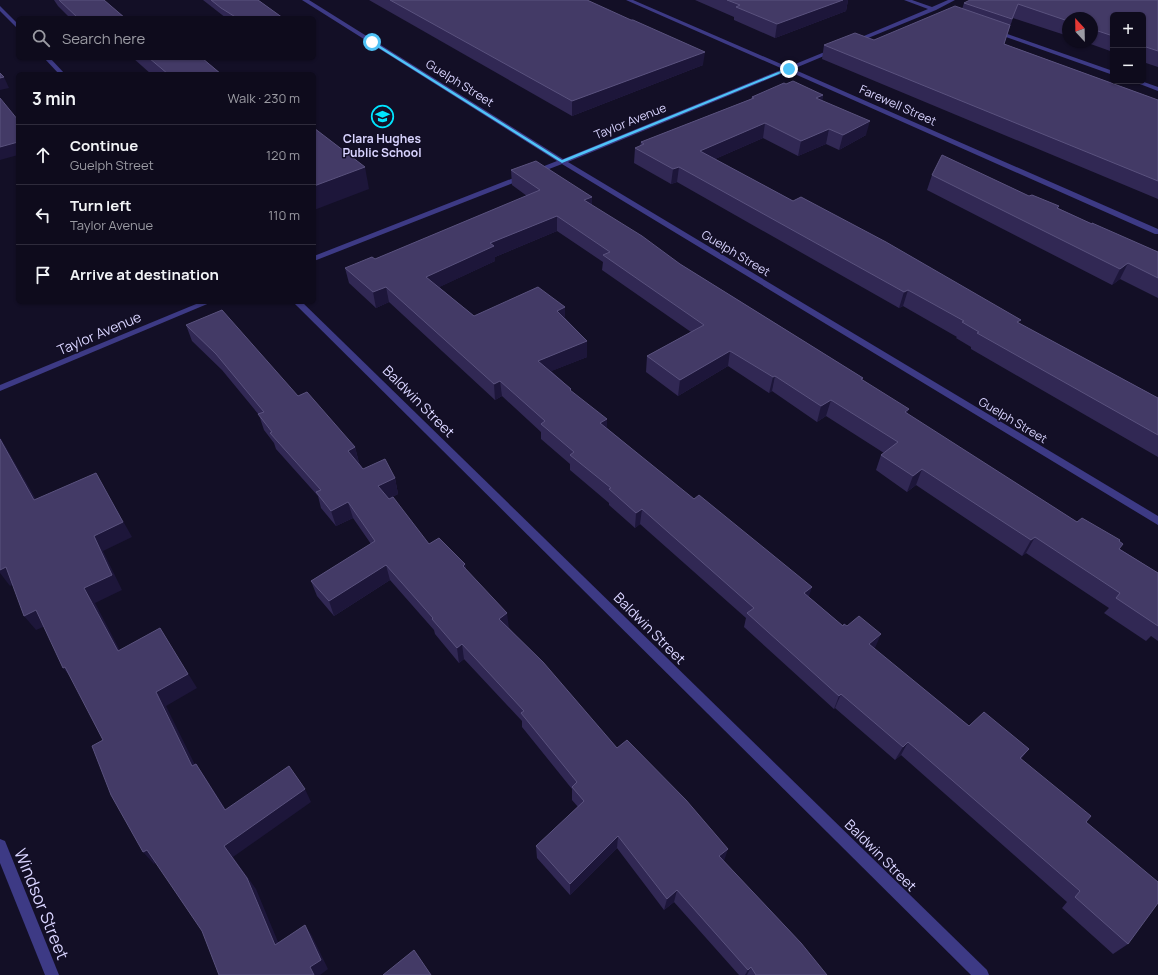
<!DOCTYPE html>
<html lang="en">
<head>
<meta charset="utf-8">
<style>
	body { margin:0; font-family:Manrope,sans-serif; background:#1c1929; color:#f1f3f6 }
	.controls { position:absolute; right:12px; top:12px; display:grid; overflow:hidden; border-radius:6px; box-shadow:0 1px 3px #0004 }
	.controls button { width:36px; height:36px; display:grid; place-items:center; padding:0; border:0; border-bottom:1px solid #2e2b3b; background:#0e0b1c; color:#f1f3f6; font:20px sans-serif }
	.compass { position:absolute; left:1062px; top:12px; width:36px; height:36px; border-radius:50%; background:#0e0b1c; box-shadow:0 1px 3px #0004; rotate:338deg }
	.stop { position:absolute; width:12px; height:12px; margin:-9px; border:3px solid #4fc3f7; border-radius:50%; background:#fff }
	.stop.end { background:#4fc3f7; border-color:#fff; box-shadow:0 1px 4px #0008 }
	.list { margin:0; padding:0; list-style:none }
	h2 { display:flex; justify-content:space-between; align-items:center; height:52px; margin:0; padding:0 16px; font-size:17px }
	h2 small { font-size:13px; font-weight:400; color:#9b9ba3 }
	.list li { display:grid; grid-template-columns:26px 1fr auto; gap:12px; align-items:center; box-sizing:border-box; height:60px; padding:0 16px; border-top:1px solid #2e2b3b }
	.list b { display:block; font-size:15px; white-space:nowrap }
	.list p { margin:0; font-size:13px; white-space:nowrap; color:#9b9ba3 }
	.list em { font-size:13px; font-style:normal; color:#9b9ba3 }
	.icon { flex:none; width:22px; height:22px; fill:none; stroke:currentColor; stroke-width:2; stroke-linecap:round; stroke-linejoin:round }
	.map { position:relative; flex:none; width:1158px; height:975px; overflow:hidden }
	.search { position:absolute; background:#0e0b1c; box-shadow:0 1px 3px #0004; left:16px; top:16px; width:300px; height:44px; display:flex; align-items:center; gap:10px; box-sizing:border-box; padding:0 14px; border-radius:6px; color:#9b9ba3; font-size:15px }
	.panel { position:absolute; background:#0e0b1c; box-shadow:0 1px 3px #0004; left:16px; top:72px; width:300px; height:232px; border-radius:6px }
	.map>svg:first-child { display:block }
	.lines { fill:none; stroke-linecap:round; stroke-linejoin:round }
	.minor { fill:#3d3a85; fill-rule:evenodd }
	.wall { fill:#312854 }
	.shaded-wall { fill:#1d163a }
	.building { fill:#433a66; stroke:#5a527e }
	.route { fill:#4fc3f7 }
	.labels { text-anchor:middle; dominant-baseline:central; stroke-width:3; stroke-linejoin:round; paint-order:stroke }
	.far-street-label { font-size:12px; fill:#d9d4ff; stroke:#130f26 }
	.far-poi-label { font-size:12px; font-weight:bold; fill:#d9d4ff; stroke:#130f26 }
	.street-label { font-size:14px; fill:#d9d4ff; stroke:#130f26 }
	.near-street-label { font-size:17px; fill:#d9d4ff; stroke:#130f26 }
</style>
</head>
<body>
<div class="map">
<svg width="1158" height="975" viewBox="0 0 1158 975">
	<rect width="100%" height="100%" fill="#130f26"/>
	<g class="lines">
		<g class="minor">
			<polygon points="302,0 309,0 563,159 783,69 626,0 633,0 788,67 832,49 836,49 836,51 793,69 1158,229 1158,234 1155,234 788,71 568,162 1158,516 1158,525 562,164 314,261 314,256 557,161"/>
			<polygon points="904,0 912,0 932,7 948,0 955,0 936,10 856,43 852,43 852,41 928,9"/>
			<polygon points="0,6 18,24 18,29 0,11"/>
			<polygon points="992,30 996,30 1113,71 1113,75 992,32"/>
			<polygon points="44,58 50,58 65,74 59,74"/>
			<polygon points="1132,81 1141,81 1158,87 1158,91"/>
			<polygon points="201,302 212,302 0,391 0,385"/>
			<polygon points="293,302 302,302 987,970 989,975 971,975"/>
			<polygon points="0,839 5,841 59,975 45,975 0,863"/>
		</g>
	</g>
	<g class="wall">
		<polygon points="54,0 104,0 125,18 70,18 58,6"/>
		<polygon points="203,0 258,0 283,18 226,18"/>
		<polygon points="369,0 587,0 703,65 572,116"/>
		<polygon points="695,0 848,0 846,11 775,38 734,20 734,17"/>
		<polygon points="1158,0 1158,67 1143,62 1143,15 1113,15 1113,52 1085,42 1092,42 1092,18 1068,18 1068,36 1013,18 1004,44 1158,100 1158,199 822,59 824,45 874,40 962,9 964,3"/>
		<polygon points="133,58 202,58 221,74 151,74"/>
		<polygon points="786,84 823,95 822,100 866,135 839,150 826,144 798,156 763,138 715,159 1158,398 1158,457 971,349 971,347 956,338 957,337 903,306 899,308 677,182 671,184 634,163 635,148 640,146 641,142 751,99 752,97"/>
		<polygon points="511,170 592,205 680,264 863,378 862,380 907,414 1077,522 1119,542 1120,549 1158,573 1158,641 1151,636 1146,641 1104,613 1109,608 1026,553 1022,556 916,485 907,492 876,470 881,455 884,453 826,416 817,422 772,391 769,393 728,366 678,396 646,372 647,356 691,332 602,270 603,262 557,231 495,257 495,261 439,287 474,316 565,307 565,318 587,341 587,357 551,371 571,389 571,391 607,428 809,597 843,626 875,648 874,649 969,726 1029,749 1021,759 1086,822 1128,944 1113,954 1062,908 1067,902 901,755 895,760 835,708 834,709 744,627 746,618 640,524 635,528 609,505 609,503 570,470 570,464 541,439 541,432 502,396 495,400 389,302 376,308 349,283 345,268 375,259 527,196 512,185"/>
		<polygon points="932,175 1029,196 1059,206 1058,208 1092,224 1158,252 1158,298 1120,279 1112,285 927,190"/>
		<polygon points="186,325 298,396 355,447 359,463 363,469 395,478 398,494 388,499 429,544 465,564 466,570 509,628 617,748 724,861 827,975 739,975 674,902 664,910 617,848 570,895 537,858 536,846 578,807 572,800 572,789 522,727 522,721 464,659 459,663 435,634 434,630 390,580 334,616 317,596 311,581 371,544 353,518 336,526 321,508 318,496 276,449 274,443 264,430 259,415 222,370 192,341"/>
	</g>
	<g class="shaded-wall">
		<polygon points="843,0 848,0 846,11 775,38 777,24"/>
		<polygon points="705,52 703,65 572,116 572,101"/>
		<polygon points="4,77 9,88 0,90 0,78"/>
		<polygon points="823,95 821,109 816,98"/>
		<polygon points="870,121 866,135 839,150 843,135"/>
		<polygon points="765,123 763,138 699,166 700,151"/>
		<polygon points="829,129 826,144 798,156 801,141"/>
		<polygon points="18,142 18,155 0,160 0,147"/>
		<polygon points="365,167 369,189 314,210 314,186"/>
		<polygon points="679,167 677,182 671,184 673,169"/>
		<polygon points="592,197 592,212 584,200"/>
		<polygon points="557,216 557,231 495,257 495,261 429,292 426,277 490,243"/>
		<polygon points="1128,263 1120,279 1112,285 1120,269"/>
		<polygon points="386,287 389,302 376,308 373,292"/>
		<polygon points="908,290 903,306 899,308 904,292"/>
		<polygon points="565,307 565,323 557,311"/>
		<polygon points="587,341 587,357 539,376 538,361"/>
		<polygon points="730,351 728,366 678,396 680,380"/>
		<polygon points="775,376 772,391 769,393 773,377"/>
		<polygon points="500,381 502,396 495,400 494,384"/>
		<polygon points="831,400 826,416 817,422 821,406"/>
		<polygon points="909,409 903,424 905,412"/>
		<polygon points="607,419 607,435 600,423"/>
		<polygon points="0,437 45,515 34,500 0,439"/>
		<polygon points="355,447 359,463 352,467 348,451"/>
		<polygon points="922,469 916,485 907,492 913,476"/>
		<polygon points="96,473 132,537 103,551 122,590 95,603 128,666 118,651 84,588 94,536"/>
		<polygon points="395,478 398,494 382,502 378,486"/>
		<polygon points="348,502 353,518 336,526 331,511"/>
		<polygon points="642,509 640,524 635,528 636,513"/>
		<polygon points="1035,537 1026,553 1022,556 1031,540"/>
		<polygon points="465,564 468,580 463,566"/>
		<polygon points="386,565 390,580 334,616 329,601"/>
		<polygon points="6,567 18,582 10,586 0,573 0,570"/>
		<polygon points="812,587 807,602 804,593"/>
		<polygon points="36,610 48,625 36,630 24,616"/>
		<polygon points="507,613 509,628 499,619"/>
		<polygon points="160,628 197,688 166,706 202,779 192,766 156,692"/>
		<polygon points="881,634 875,648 863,659 869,644"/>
		<polygon points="462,644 464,659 459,663 457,648"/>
		<polygon points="65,667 75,682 63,668"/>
		<polygon points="841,694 835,708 834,709 839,696"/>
		<polygon points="908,742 901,755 895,760 903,747"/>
		<polygon points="196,764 205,777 234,822 225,810"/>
		<polygon points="305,789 311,802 233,857 256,889 283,954 275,945 224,846"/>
		<polygon points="618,836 617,848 570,895 570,884"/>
		<polygon points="728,849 724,861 719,856"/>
		<polygon points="147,850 158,861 154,864 143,852"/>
		<polygon points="677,890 674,902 664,910 667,899"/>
		<polygon points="305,925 312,936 328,969 320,975 314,975 310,967"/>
		<polygon points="751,967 747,975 745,975 748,970"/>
	</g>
	<g class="building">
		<polygon points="59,0 104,0 125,18 78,18"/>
		<polygon points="211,0 258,0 283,18 237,18 221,8"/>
		<polygon points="390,0 587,0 631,20 633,20 705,52 572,101"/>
		<polygon points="727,0 843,0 777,24 736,7 740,5"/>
		<polygon points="970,0 1158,0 1158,51 1143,46 1143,15 1113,15 1113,36 1092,29 1092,18 1068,18 1068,21 1018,4 1012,19 964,3"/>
		<polygon points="955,6 1010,25 1004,44 1158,100 1158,181 824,45 855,33 874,40"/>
		<polygon points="149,58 202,58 221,74 168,74"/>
		<polygon points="0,73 4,77 0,78"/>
		<polygon points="793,81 823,95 816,98 870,121 843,135 829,129 801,141 765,123 700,151 793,201 801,197 886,242 1021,320 1017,322 1158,398 1158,435 977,333 979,332 962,322 964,321 908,290 904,292 679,167 673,169 635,148 644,144 641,142 754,98 752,97 784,83 786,84"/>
		<polygon points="0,98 18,120 18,142 0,147"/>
		<polygon points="314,128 365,167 314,186"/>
		<polygon points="942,155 1029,196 1032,195 1059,206 1057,208 1092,224 1092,223 1158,252 1158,278 1128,263 1120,269 932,175"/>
		<polygon points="536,161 592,197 584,200 642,236 680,264 863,378 861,379 909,409 905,412 1077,522 1082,518 1120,540 1119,541 1123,544 1119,549 1158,573 1158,626 1116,598 1120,593 1035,537 1031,540 922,469 913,476 881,455 898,442 831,400 821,406 775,376 773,377 730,351 680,380 647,356 704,325 603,255 610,252 557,216 490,243 494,246 426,277 474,316 538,287 565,307 557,311 587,341 538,361 571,389 570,390 607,419 600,423 694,499 699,495 812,587 804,593 843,626 844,624 847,626 859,616 881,634 869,644 969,726 984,712 1029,749 1020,758 1091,816 1086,822 1158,882 1158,903 1128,944 1075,897 1080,891 908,742 903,747 841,694 839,696 747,613 754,608 642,509 636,513 609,489 611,488 570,455 574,452 541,424 545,421 500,381 494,384 386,287 373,292 345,268 372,257 375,259 540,190 511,170"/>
		<polygon points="222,310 298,396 307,392 355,447 348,451 363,469 385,459 395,478 378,486 389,499 393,497 429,544 439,538 465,564 463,566 507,613 499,619 543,662 617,748 627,740 686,800 728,849 719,856 801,943 827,975 756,975 751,967 748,970 677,890 667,899 618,836 570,884 536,846 584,801 572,787 577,782 521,713 524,711 462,644 457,648 432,619 433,618 386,565 329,601 311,581 375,541 348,502 331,511 316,492 321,490 270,433 272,432 258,414 264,412 216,354 186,325"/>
		<polygon points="0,439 34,500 96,473 123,522 94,536 112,575 84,588 118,651 160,628 188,674 156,692 192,766 196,764 225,810 289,766 305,789 224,846 247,878 275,945 305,925 321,960 310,967 314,975 219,975 202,931 147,850 143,852 111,795 92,746 103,740 65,667 63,668 36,610 24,616 6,567 0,570"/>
		<polygon points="414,950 431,975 383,975"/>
	</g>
	<polygon class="route" points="371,42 374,42 562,160 788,68 791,69 562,163 371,43"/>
	<defs>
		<symbol id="school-ring" viewBox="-11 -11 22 22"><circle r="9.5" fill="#130f26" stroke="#00e5ff" stroke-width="1.5"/><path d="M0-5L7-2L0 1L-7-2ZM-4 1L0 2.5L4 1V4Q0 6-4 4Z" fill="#00e5ff"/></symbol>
	</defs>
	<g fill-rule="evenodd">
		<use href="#school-ring" x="370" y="104" width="25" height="25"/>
	</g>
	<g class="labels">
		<g class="far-street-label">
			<text transform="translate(460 83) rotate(32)">Guelph Street</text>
			<text transform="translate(898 105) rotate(24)">Farewell Street</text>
			<text transform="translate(630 121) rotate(-22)">Taylor Avenue</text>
			<text transform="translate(736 253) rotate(31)">Guelph Street</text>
			<text transform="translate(1013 420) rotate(31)">Guelph Street</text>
		</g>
		<g class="far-poi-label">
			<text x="382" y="138">Clara Hughes<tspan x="382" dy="14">Public School</tspan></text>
		</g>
		<g class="street-label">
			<text transform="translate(99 333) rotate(-23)">Taylor Avenue</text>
			<text transform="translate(419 401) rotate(45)">Baldwin Street</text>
			<text transform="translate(650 628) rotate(45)">Baldwin Street</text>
			<text transform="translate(881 855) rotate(45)">Baldwin Street</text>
		</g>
		<g class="near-street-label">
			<text transform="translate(42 904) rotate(68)">Windsor Street</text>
		</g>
	</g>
</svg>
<div class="controls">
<button>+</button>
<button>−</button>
</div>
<svg class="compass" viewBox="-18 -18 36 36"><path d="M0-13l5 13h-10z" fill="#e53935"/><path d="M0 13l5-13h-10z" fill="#9b9ba3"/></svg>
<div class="stop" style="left:372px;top:42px"></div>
<div class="stop end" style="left:789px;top:69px"></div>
<div class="search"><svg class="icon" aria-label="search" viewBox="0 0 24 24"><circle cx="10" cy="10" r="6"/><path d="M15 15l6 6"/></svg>Search here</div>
<section class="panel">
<h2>3 min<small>Walk · 230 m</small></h2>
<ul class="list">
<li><svg class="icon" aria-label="ahead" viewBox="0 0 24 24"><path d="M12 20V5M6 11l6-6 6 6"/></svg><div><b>Continue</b><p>Guelph Street</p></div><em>120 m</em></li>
<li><svg class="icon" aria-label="left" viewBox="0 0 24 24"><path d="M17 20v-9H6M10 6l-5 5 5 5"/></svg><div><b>Turn left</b><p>Taylor Avenue</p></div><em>110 m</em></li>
<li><svg class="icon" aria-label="arrive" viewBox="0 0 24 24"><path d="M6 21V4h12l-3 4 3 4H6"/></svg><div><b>Arrive at destination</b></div></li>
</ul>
</section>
</div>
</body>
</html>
